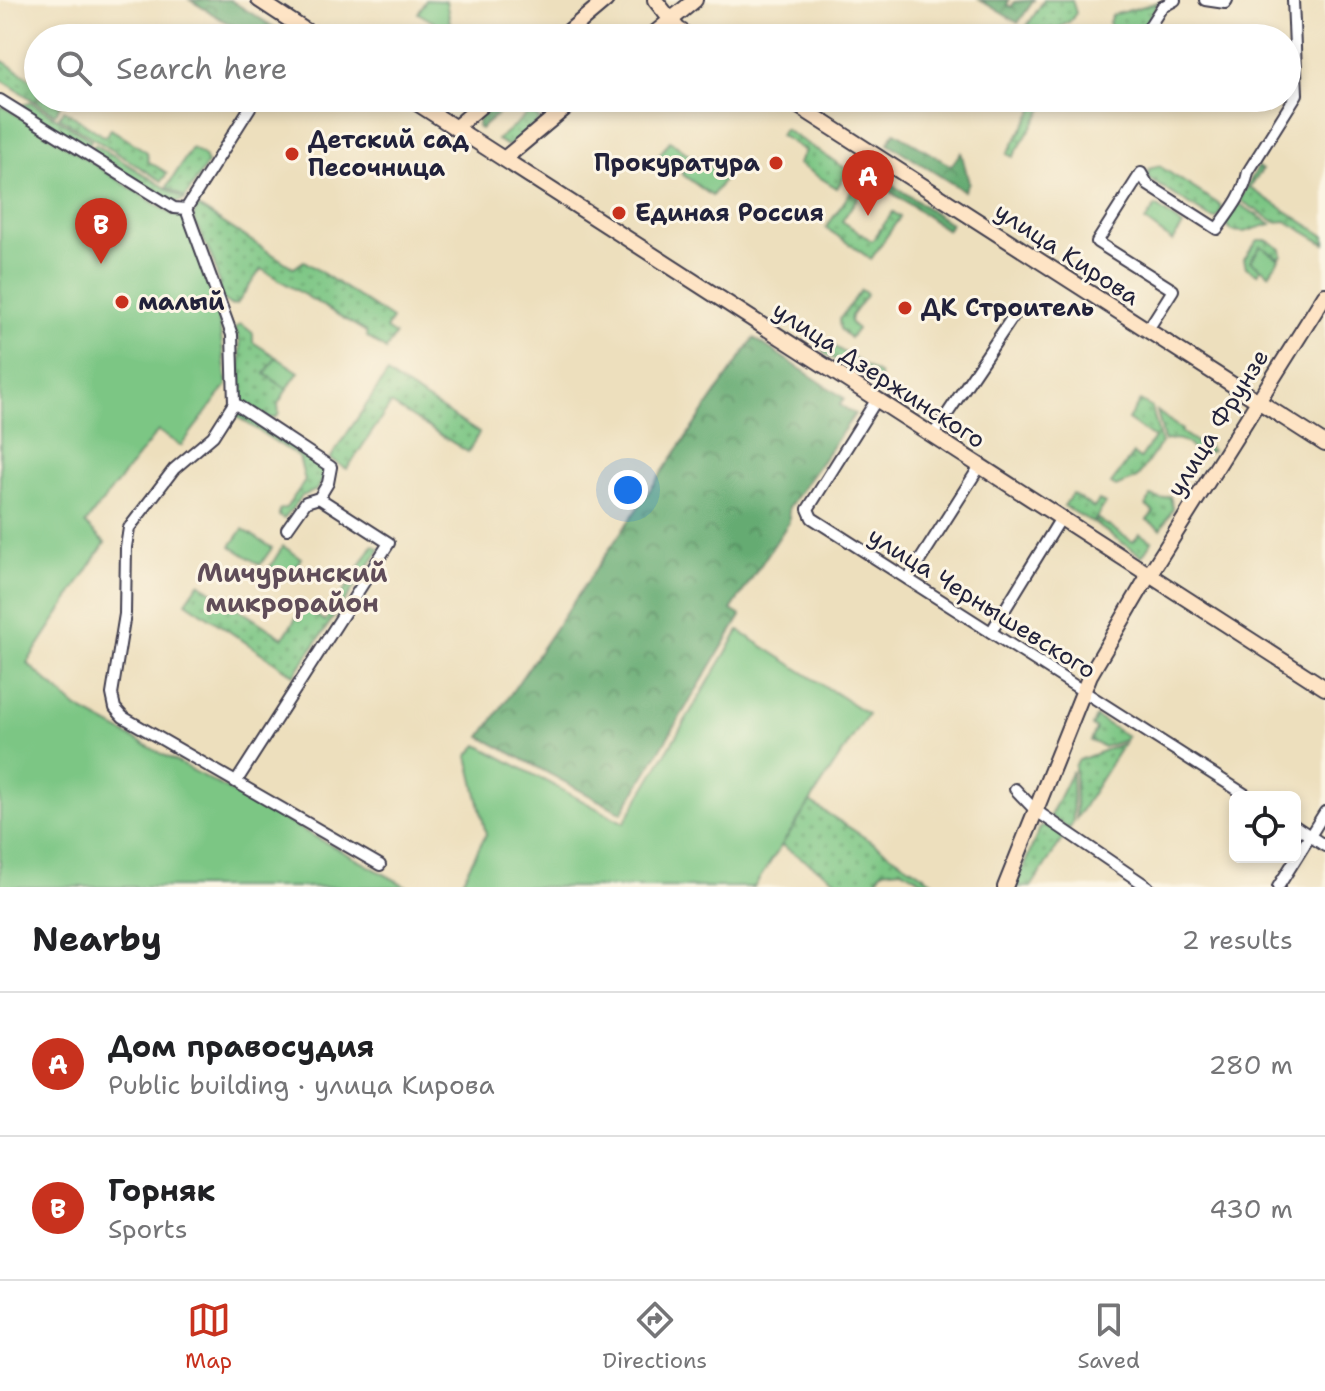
<!DOCTYPE html>
<html lang="en">
<head>
<meta charset="utf-8">
<style>
	body { margin:0; font-family:"Shantell Sans",sans-serif; background:#f6f6f6; color:#202124 }
	.controls { position:absolute; right:24px; bottom:24px; display:grid; overflow:hidden; border-radius:12px; box-shadow:0 4px 12px #0003 }
	.controls button { width:72px; height:72px; display:grid; place-items:center; padding:0; border:0; border-bottom:2px solid #e0e0e0; background:#fff; color:#202124; font:40px sans-serif }
	.you { position:absolute; left:628px; top:490px; width:28px; height:28px; margin:-20px; border:6px solid #fff; border-radius:50%; background:#1a73e8; box-shadow:0 0 0 12px #1a73e833 }
	.badge { display:grid; place-items:center; width:52px; height:52px; border-radius:50%; background:#c8321e; color:#fff; font-size:26px; font-weight:700 }
	.pin { position:absolute; translate:-50% -66px; filter:drop-shadow(0 2px 4px #0008) }
	.pin::after { content:''; position:absolute; top:42px; width:28px; height:24px; background:inherit; clip-path:polygon(0 0,100% 0,50% 100%) }
	.list { margin:0; padding:0; list-style:none }
	h2 { display:flex; justify-content:space-between; align-items:center; height:104px; margin:0; padding:0 32px; font-size:34px }
	h2 small { font-size:26px; font-weight:400; color:#757577 }
	.list li { display:grid; grid-template-columns:52px 1fr auto; gap:24px; align-items:center; box-sizing:border-box; height:144px; padding:0 32px; border-top:2px solid #e0e0e0 }
	.list b { display:block; font-size:30px; white-space:nowrap }
	.list p { margin:0; font-size:26px; white-space:nowrap; color:#757577 }
	.list em { font-size:26px; font-style:normal; color:#757577 }
	.icon { flex:none; width:44px; height:44px; fill:none; stroke:currentColor; stroke-width:2; stroke-linecap:round; stroke-linejoin:round }
	.map { position:relative; flex:none; width:1325px; height:887px; overflow:hidden }
	.search { position:absolute; background:#fff; box-shadow:0 4px 12px #0003; left:24px; right:24px; top:24px; height:88px; display:flex; align-items:center; gap:20px; box-sizing:border-box; padding:0 28px; border-radius:44px; color:#757577; font-size:30px }
	.sheet { height:392px; background:#fff }
	nav { display:flex; justify-content:space-around; align-items:center; box-sizing:border-box; height:112px; border-top:2px solid #e0e0e0; background:#fff; font-size:22px; color:#757577 }
	nav a { display:grid; justify-items:center; gap:4px }
	nav .on { color:#c8321e }
	.map>svg:first-child { display:block }
	.grass { fill:url(#grass-dots); stroke:#4f7460; stroke-width:2 }
	.forest { fill:url(#forest-crowns); stroke:#446656; stroke-width:2 }
	.green { fill:#7cc684; stroke:#4f7460; stroke-width:2 }
	.lines { fill:none; stroke-linecap:round; stroke-linejoin:round }
	.street-casing { stroke:#403e4e; stroke-width:14 }
	.secondary-casing { stroke:#403e4e; stroke-width:18 }
	.street { stroke:#fff; stroke-width:10 }
	.secondary { stroke:#fee4c5; stroke-width:14 }
	.poi-dot { fill:#c8321e; stroke:#fcf5e5; stroke-width:3 }
	.labels { text-anchor:middle; dominant-baseline:central; stroke-width:6; stroke-linejoin:round; paint-order:stroke }
	.poi-label { font-size:24px; font-weight:bold; fill:#22223b; stroke:#fcf5e5; text-anchor:start }
	.street-label { font-size:24px; fill:#22223b; stroke:#fcf5e5 }
	.neighbourhood-label { font-size:26px; font-weight:bold; fill:#604d59; stroke:#fcf5e5 }
</style>
</head>
<body>
<div class="map">
<svg width="1325" height="887" viewBox="0 0 1325 887">
	<defs>
		<pattern id="grass-dots" width="8" height="8" patternUnits="userSpaceOnUse" patternTransform="scale(2)"><rect width="8" height="8" fill="#7cc684"/><path d="M2 2h.1M6 6h.1" fill="none" stroke="#65a06d" stroke-width="1.8" stroke-linecap="round"/></pattern>
		<pattern id="forest-crowns" width="20" height="18" patternUnits="userSpaceOnUse" patternTransform="scale(2)"><rect width="20" height="18" fill="#65ab72"/><path d="M2 6a3 3 0 1 1 6 0M12 15a3 3 0 1 1 6 0" fill="none" stroke="#538b5f"/></pattern>
	</defs>
	<rect width="100%" height="100%" fill="#fcf5e5"/>
	<filter id="ink" filterUnits="userSpaceOnUse"><feTurbulence type="fractalNoise" baseFrequency=".0125" numOctaves="2"/><feDisplacementMap in="SourceGraphic" scale="16" xChannelSelector="R" yChannelSelector="G"/><feConvolveMatrix kernelMatrix="1 2 1 2 8 2 1 2 1" color-interpolation-filters="sRGB"/></filter>
	<filter id="wash" filterUnits="userSpaceOnUse"><feTurbulence type="fractalNoise" baseFrequency=".006" numOctaves="4" result="noise"/><feDisplacementMap in="SourceGraphic" scale="32" xChannelSelector="R" yChannelSelector="G"/><feGaussianBlur stdDeviation="1.8" result="paint"/><feColorMatrix in="noise" values="0 0 0 0 0 0 0 0 0 0 0 0 0 0 0 0 0 1.4 0 .05"/><feComposite in="paint" operator="in"/></filter>
	<g filter="url(#wash)">
		<rect width="100%" height="100%" fill="#eddfbd"/>
		<g class="grass">
			<polygon points="1044,0 1072,0 1076,13 1069,22 1060,27 1058,38 1046,38 1027,26"/>
			<polygon points="1159,2 1136,38 1114,38 1109,22 1112,15"/>
			<polygon points="3,61 38,84 38,98 49,98 60,106 55,114 0,79 0,65"/>
			<polygon points="1041,98 1050,98 1013,157 1007,154"/>
			<polygon points="31,102 91,140 87,147 20,106"/>
			<polygon points="64,110 105,137 111,129 147,152 148,161 167,173 162,181 59,117"/>
			<polygon points="531,111 540,120 508,146 497,140"/>
			<polygon points="784,129 848,170 837,188 798,164 805,151 780,135"/>
			<polygon points="95,144 185,200 174,203 90,150"/>
			<polygon points="192,148 204,156 207,164 185,198 167,187"/>
			<polygon points="1159,166 1220,205 1223,212 1216,219 1209,217 1151,180 1148,177 1149,169"/>
			<polygon points="1258,167 1262,170 1250,188 1325,236 1325,244 1286,221 1275,222 1240,200"/>
			<polygon points="853,189 860,194 842,221 872,241 893,212 900,217 871,259 826,228"/>
			<polygon points="1238,203 1271,224 1244,232 1232,231 1226,225"/>
			<polygon points="197,206 294,268 304,261 392,319 386,329 395,335 386,350 367,337 366,332 261,269 237,304 230,305 222,298 214,262 193,218"/>
			<polygon points="1258,240 1267,240 1281,249 1282,255 1279,258 1261,246 1250,261 1261,268 1257,274 1246,267 1244,259"/>
			<polygon points="861,290 867,294 851,316 850,322 857,329 850,338 840,329 839,320"/>
			<polygon points="241,324 253,333 253,342 276,357 265,374 287,389 278,404 279,414 275,418 269,418 242,400 240,342 235,328"/>
			<polygon points="832,345 880,375 880,386 824,353 824,347"/>
			<polygon points="387,374 479,433 468,452 391,404 347,469 330,459"/>
			<polygon points="1140,401 1152,408 1161,443 1137,478 1116,487 1111,484 1133,454 1140,459 1154,438 1128,420"/>
			<polygon points="236,408 325,469 326,474 317,490 302,496 284,519 279,516 279,510 286,508 305,481 299,457 233,414"/>
			<path d="M1157 411 1182 430 1181 432 1202 446 1206 445 1212 451 1196 456C1190 442 1179 436 1164 441Z"/>
			<polygon points="1072,494 1094,508 1099,500 1105,504 1093,523 1064,506"/>
			<polygon points="1151,496 1161,499 1170,496 1173,509 1161,529 1147,520 1154,512 1146,506"/>
			<polygon points="1098,519 1133,542 1140,534 1152,541 1142,556 1095,524"/>
			<polygon points="373,545 380,549 294,675 186,602 199,583 283,638 303,607 325,621"/>
			<polygon points="1096,717 1127,736 1125,740 1104,747 1091,741 1096,729 1092,726"/>
			<polygon points="1124,743 1076,819 1075,766 1079,760"/>
			<polygon points="1072,771 1073,823 1069,829 1050,816"/>
			<polygon points="810,802 941,887 932,887 902,869 882,871 872,887 847,887 781,845"/>
			<polygon points="1044,825 1065,835 1031,887 1015,887 1040,828"/>
		</g>
		<g class="forest">
			<polygon points="190,0 230,0 280,31 274,38 252,38"/>
			<polygon points="980,0 1009,0 1007,5 1012,7 1014,2 1034,0 1018,23"/>
			<polygon points="501,98 517,98 480,129 477,127 479,116"/>
			<polygon points="895,132 951,166 961,152 969,182 964,191 888,143"/>
			<polygon points="893,185 951,224 947,230 889,191"/>
			<polygon points="754,338 844,398 840,405 855,414 789,507 789,522 731,610 741,616 622,813 481,737"/>
		</g>
		<g class="green">
			<polygon points="426,0 446,1 452,33 418,13"/>
			<path d="M0 105C59 140 115 179 173 215L184 214 218 313 227 385 181 446 158 431 85 524 105 543 27 663 77 708 408 887H0Z"/>
			<polygon points="670,141 692,157 682,171 659,155"/>
			<polygon points="696,157 725,178 712,196 682,174"/>
			<polygon points="1156,206 1183,226 1172,241 1145,221"/>
			<polygon points="1261,246 1279,259 1269,274 1251,261"/>
			<polygon points="276,357 299,372 287,389 265,374"/>
			<polygon points="243,529 272,548 260,565 231,546"/>
			<polygon points="283,546 301,558 288,579 270,567"/>
			<polygon points="739,631 868,714 754,887 459,887 486,834 468,756 478,745 624,823"/>
		</g>
	</g>
	<g filter="url(#ink)">
		<g class="lines">
			<defs>
				<g id="street">
					<polyline points="1205,0 1225,3 1227,0"/>
					<polyline points="1142,38 1162,7 1175,0"/>
					<polyline points="0,100 174,208 186,209 256,98"/>
					<polyline points="186,209 232,335 234,403 213,436 174,469 129,528 126,547 125,614 112,694 115,708 123,717 380,865"/>
					<path d="M1147 331 1173 290 1097 242 1141 173 1148 185 1217 229C1230 211 1244 194 1248 172L1297 94 1293 0"/>
					<polyline points="877,399 808,509 812,518 1249,797"/>
					<polyline points="234,403 331,467 328,483 319,498 389,543 236,782"/>
					<polyline points="933,435 1016,312"/>
					<polyline points="287,529 306,502 319,498"/>
					<polyline points="908,579 980,466"/>
					<polyline points="991,632 1061,518"/>
					<polyline points="1015,789 1035,810 1148,887"/>
					<polyline points="1295,826 1325,846"/>
					<polyline points="1278,887 1325,812"/>
				</g>
				<g id="secondary">
					<polyline points="259,0 317,38"/>
					<polyline points="655,0 678,29 692,38"/>
					<polyline points="561,38 606,0"/>
					<polyline points="649,38 695,0"/>
					<polyline points="409,98 1325,688"/>
					<polyline points="786,98 1325,444"/>
					<polyline points="455,128 490,98"/>
					<polyline points="504,159 577,98"/>
					<polyline points="1005,887 1090,675 1144,583 1325,295"/>
				</g>
			</defs>
			<use href="#street" class="street-casing"/>
			<use href="#secondary" class="secondary-casing"/>
			<use href="#street" class="street"/>
			<use href="#secondary" class="secondary"/>
		</g>
	</g>
	<g class="poi-dot">
		<circle cx="292" cy="154" r="8"/>
		<circle cx="776" cy="163" r="8"/>
		<circle cx="619" cy="213" r="8"/>
		<circle cx="122" cy="302" r="8"/>
		<circle cx="905" cy="308" r="8"/>
	</g>
	<g class="labels">
		<g class="poi-label">
			<text x="308" y="140">Детский сад<tspan x="308" dy="28">Песочница</tspan></text>
			<text x="760" y="163" text-anchor="end">Прокуратура</text>
			<text x="635" y="213">Единая Россия</text>
			<text x="138" y="302">малый</text>
			<text x="921" y="308">ДК Строитель</text>
		</g>
		<g class="street-label">
			<text transform="translate(1067 254) rotate(33)">улица Кирова</text>
			<text transform="translate(879 375) rotate(33)">улица Дзержинского</text>
			<text transform="translate(1218 423) rotate(-58)">улица Фрунзе</text>
			<text transform="translate(982 603) rotate(32)">улица Чернышевского</text>
		</g>
		<g class="neighbourhood-label">
			<text x="292" y="572">Мичуринский<tspan x="292" dy="30">микрорайон</tspan></text>
		</g>
	</g>
</svg>
<div class="controls">
<button><svg class="icon" aria-label="locate" viewBox="0 0 24 24"><circle cx="12" cy="12" r="6"/><path d="M12 2v4M12 18v4M2 12h4M18 12h4"/></svg></button>
</div>
<div class="you"></div>
<div class="pin badge" style="left:868px;top:216px">A</div>
<div class="pin badge" style="left:101px;top:264px">B</div>
<div class="search"><svg class="icon" aria-label="search" viewBox="0 0 24 24"><circle cx="10" cy="10" r="6"/><path d="M15 15l6 6"/></svg>Search here</div>
</div>
<section class="sheet">
<h2>Nearby<small>2 results</small></h2>
<ul class="list">
<li><span class="badge">A</span><div><b>Дом правосудия</b><p>Public building · улица Кирова</p></div><em>280 m</em></li>
<li><span class="badge">B</span><div><b>Горняк</b><p>Sports</p></div><em>430 m</em></li>
</ul>
</section>
<nav>
<a class="on"><svg class="icon" aria-label="map" viewBox="0 0 24 24"><path d="M3 6l6-2 6 2 6-2v14l-6 2-6-2-6 2zM9 4v14M15 6v14"/></svg>Map</a>
<a><svg class="icon" aria-label="directions" viewBox="0 0 24 24"><path d="M12 3l9 9-9 9-9-9zM9 14v-3h6M13 9l2 2-2 2"/></svg>Directions</a>
<a><svg class="icon" aria-label="saved" viewBox="0 0 24 24"><path d="M7 4h10v16l-5-4-5 4z"/></svg>Saved</a>
</nav>
</body>
</html>
